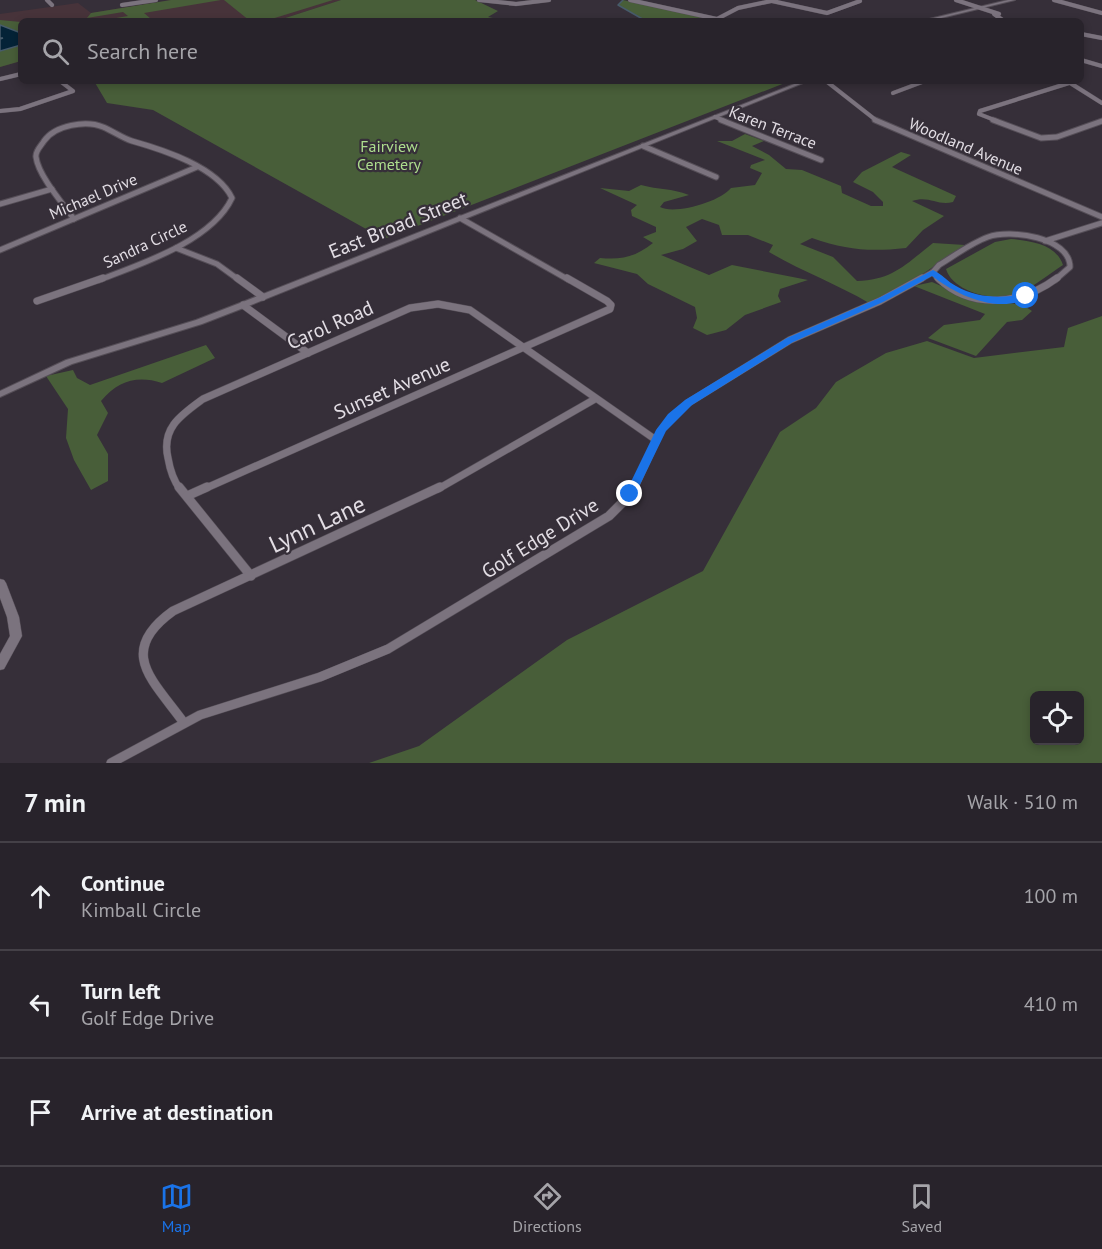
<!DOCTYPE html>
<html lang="en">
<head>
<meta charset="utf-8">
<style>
	body { margin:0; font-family:"PT Sans",sans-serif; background:#302b33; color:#f1f3f6 }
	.controls { position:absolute; right:18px; bottom:18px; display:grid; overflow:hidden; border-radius:9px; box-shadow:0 3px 9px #0003 }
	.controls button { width:54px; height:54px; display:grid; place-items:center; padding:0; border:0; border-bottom:2px solid #444047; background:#28232b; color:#f1f3f6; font:30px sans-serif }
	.stop { position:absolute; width:18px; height:18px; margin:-14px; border:4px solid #1a73e8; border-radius:50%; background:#fff }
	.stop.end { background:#1a73e8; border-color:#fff; box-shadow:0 2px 6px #0008 }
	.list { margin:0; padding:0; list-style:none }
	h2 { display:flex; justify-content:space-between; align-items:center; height:78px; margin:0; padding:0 24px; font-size:26px }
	h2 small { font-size:20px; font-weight:400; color:#a5a4a9 }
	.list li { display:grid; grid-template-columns:39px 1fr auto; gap:18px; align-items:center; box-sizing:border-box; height:108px; padding:0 24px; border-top:2px solid #444047 }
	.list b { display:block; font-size:22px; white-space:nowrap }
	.list p { margin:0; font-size:20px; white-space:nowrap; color:#a5a4a9 }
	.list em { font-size:20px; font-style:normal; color:#a5a4a9 }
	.icon { flex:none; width:33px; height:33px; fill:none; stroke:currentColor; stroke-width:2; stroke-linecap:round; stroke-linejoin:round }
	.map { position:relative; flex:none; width:1102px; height:763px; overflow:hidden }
	.search { position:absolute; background:#28232b; box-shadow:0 3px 9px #0003; left:18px; right:18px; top:18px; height:66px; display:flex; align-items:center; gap:15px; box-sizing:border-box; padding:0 21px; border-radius:9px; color:#a5a4a9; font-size:22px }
	.sheet { height:402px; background:#28232b }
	nav { display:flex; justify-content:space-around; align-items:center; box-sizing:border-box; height:84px; border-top:2px solid #444047; background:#28232b; font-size:16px; color:#a5a4a9 }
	nav a { display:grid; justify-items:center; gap:3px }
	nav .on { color:#1a73e8 }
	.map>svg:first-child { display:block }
	.education { fill:#47333a }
	.green { fill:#485e39; fill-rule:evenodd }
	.water { fill:#042337; stroke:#475b6b; stroke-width:1.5 }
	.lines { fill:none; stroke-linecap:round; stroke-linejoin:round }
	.stream { stroke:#475b6b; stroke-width:1.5 }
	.minor-far3-casing { stroke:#554e57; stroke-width:4.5 }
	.minor-far2-casing { stroke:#554e57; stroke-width:7 }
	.minor-far1-casing { stroke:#554e57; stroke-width:8 }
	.minor-casing { stroke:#554e57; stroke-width:10 }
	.tertiary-casing { stroke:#554e57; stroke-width:2 }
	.secondary-casing { stroke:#554e57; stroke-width:1 }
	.minor-far3 { stroke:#7b737e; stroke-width:4 }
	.minor-far2 { stroke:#7b737e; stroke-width:5 }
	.minor-far1 { stroke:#7b737e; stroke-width:7 }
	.minor { stroke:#7b737e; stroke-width:9 }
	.tertiary { fill:#7b737e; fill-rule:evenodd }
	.secondary { fill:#7b737e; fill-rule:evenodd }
	.route { fill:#1a73e8 }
	.labels { text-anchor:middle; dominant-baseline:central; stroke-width:4.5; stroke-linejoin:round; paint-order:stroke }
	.far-street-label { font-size:16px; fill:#e2dde4; stroke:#362f39 }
	.far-park-label { font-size:16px; fill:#addd8d; stroke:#362f39 }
	.street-label { font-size:20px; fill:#e2dde4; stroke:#362f39 }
	.near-street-label { font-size:24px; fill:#e2dde4; stroke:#362f39 }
</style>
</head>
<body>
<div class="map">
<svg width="1102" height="763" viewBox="0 0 1102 763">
	<rect width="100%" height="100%" fill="#362f39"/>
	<polygon class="education" points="171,0 341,0 276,21 21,21 21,61 0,67 0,14 78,3 91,13"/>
	<g class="green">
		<polygon points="171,0 221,0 144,13 151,19 110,19 128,16 123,12 87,18 91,13"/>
		<polygon points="224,0 333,0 265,21 250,21"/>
		<polygon points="341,0 475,0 498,11 488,17 508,21 276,21"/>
		<polygon points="623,0 718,21 646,21 618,5"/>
		<polygon points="0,20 21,22 21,61 0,67"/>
		<polygon points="94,81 790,81 384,239 153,110 107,103"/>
		<path d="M745 134 764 141 752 146 769 155 786 169 802 170 841 186 842 193 871 206H883V202L873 192 853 182 862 172 901 152 911 155 892 167 956 196 953 202C937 206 929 195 912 201L944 216 923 230 906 248C869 252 847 250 812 238L800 244 833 257 857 281C893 280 906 264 933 243L965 245 911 282 869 303C837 284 801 271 769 252L773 245 748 235H722L719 225 702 219 686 227 697 241 683 249 661 255 709 275 732 265 808 280 780 289 778 296 781 302 745 315 726 330 707 335 693 328 697 318 695 307 648 284 637 274 594 263 600 258C622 260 635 257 653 243L643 237 656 232V227L632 216 631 210 637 205 600 188 629 191 641 185C659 190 671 188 689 195L664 202 660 207C674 215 720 202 731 188L755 185 762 173 750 168 751 165 765 160 717 141H732Z"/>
		<path d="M1011 239C1031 241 1056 244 1063 265 1049 274 1035 286 1019 293 998 303 953 293 946 269L995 242Z"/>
		<polygon points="932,282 969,298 1023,305 1032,311 1022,320 1007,322 976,356 928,338 944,325 980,320 985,314 914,286"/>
		<path d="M1102 316V763H369L419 746 567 640 703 571 780 432 816 408 836 382 886 353 927 341 974 358 1064 347 1068 328ZM1034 696H1080V740H1034Z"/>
		<path d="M206 345 215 358 162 383C137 375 118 381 101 401L108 413 97 435 108 454V481L91 490 74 460 66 438 68 409 46 376 73 370 77 378 90 385Z"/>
	</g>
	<polygon class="water" points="0,25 21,33 21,45 0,51 0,39 3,38 0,38"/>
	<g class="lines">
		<polyline class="stream" points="623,0 618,5 646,21"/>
		<defs>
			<g id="minor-far3">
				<polyline points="47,0 52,5"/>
				<polyline points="479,0 516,4 549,0"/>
				<polyline points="630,0 726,21"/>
				<polyline points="956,0 999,14"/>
				<polyline points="1054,0 1102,13"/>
				<polyline points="772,1 827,13 860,1"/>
				<polyline points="122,5 156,0"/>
				<polyline points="994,14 1004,21"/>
				<polyline points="717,19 738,8 776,0"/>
				<polyline points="1081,34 1102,38"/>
				<polyline points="1081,60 1102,66"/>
				<polyline points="0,79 21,74"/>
				<polyline points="826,81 877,121"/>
				<polyline points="1067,81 1102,103"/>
				<polyline points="893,93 925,81"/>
				<polyline points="0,111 20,109 73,91 60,81"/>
				<polyline points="715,117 725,121"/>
				<polyline points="997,121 979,114 980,111 1069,83"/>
			</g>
			<g id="minor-far2">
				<polyline points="721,120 821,160"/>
				<polyline points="875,120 1102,217"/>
				<polyline points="993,120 1041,138 1057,137 1102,121"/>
				<polyline points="643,146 716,177"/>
				<polyline points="0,204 52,189"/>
				<polyline points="460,218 569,280"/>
				<path d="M74 219C63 204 38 175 36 157 35 151 41 146 44 141 55 125 86 120 103 127 113 131 122 138 132 141 164 150 217 167 232 198 212 241 141 264 99 280"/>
				<polyline points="1045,241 1102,223"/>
				<polyline points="176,248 217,264 239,280"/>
				<polyline points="0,250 197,167"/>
				<polyline points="919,280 933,272"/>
				<path d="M939 280 933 272 939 265C954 256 971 243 988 237 1010 229 1070 237 1070 267L1055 280"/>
			</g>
			<g id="minor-far1">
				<polyline points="237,278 263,297"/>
				<path d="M938 278C972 311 1022 304 1057 278"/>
				<polyline points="37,301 103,278"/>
				<polyline points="243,305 308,353"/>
				<path d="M180 489C173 480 170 470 168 458 161 428 181 415 203 399L410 308 438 304 470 310 656 440"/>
				<polyline points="204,489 610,309 611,305 607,301 567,278"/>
				<polyline points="438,489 595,399"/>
				<polyline points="634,489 661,430 688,403 790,340 880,301 922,278"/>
			</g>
			<g id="minor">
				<polyline points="179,487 251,576"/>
				<polyline points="187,496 207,487"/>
				<path d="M184 723C153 680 116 652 173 611L440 487"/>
				<polyline points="111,763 200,715 320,677 388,649 609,516 631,494 634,487"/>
			</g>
			<g id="tertiary">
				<polygon points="1008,0 1015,0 929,21 921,21"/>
				<polygon points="802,81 808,81 246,307 202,324 72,364 0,397 0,391 66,360 196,320 240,303"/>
			</g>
			<polygon id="secondary" points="0,579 4,580 6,583 19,617 22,636 4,669 0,670 0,654 10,636 7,617 0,598"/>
		</defs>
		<use href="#minor-far3" class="minor-far3-casing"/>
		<use href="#minor-far2" class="minor-far2-casing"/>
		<use href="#minor-far1" class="minor-far1-casing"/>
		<use href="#minor" class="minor-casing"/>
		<use href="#tertiary" class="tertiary-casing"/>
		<use href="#secondary" class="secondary-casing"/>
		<use href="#minor-far3" class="minor-far3"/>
		<use href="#minor-far2" class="minor-far2"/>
		<use href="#minor-far1" class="minor-far1"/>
		<use href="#minor" class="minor"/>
		<use href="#tertiary" class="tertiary"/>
		<use href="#secondary" class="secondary"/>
	</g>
	<path class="route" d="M933 270C942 274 948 282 956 286 978 299 1003 298 1026 294L1031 296C1001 316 956 295 932 276L883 302 793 342 692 405 666 431 634 497H626L625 494 656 430 668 414 685 400 787 338 877 299Z"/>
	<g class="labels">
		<g class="far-street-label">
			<text transform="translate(773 127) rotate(21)">Karen Terrace</text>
			<text transform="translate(966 146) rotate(23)">Woodland Avenue</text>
			<text transform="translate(93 196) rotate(-23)">Michael Drive</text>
			<text transform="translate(145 244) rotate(-25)">Sandra Circle</text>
		</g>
		<g class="far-park-label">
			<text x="389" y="146">Fairview<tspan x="389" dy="18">Cemetery</tspan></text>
		</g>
		<g class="street-label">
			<text transform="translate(398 225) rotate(-22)">East Broad Street</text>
			<text transform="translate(330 325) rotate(-24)">Carol Road</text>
			<text transform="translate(392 388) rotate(-24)">Sunset Avenue</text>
			<text transform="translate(540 538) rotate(-32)">Golf Edge Drive</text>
		</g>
		<g class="near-street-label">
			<text transform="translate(317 524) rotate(-25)">Lynn Lane</text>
		</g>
	</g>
</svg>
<div class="controls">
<button><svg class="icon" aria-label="locate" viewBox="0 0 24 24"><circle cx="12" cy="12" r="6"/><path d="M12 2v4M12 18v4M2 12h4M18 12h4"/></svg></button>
</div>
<div class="stop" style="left:1026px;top:296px"></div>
<div class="stop end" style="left:630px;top:494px"></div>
<div class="search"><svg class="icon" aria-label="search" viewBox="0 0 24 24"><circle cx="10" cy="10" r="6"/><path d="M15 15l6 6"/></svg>Search here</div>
</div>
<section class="sheet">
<h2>7 min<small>Walk · 510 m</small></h2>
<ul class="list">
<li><svg class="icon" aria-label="ahead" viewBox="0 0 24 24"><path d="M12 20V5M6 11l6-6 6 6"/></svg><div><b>Continue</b><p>Kimball Circle</p></div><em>100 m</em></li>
<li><svg class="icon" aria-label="left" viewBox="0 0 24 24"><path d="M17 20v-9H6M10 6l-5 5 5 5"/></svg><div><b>Turn left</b><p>Golf Edge Drive</p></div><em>410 m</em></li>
<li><svg class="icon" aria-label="arrive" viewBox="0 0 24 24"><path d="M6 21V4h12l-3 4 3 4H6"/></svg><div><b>Arrive at destination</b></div></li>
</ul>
</section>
<nav>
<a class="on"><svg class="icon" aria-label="map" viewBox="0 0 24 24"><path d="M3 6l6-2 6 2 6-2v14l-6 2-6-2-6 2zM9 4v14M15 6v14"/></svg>Map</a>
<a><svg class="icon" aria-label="directions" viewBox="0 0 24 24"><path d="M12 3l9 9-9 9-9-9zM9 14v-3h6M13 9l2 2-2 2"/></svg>Directions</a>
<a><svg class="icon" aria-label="saved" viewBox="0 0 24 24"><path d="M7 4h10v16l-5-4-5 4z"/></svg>Saved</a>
</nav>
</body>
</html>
